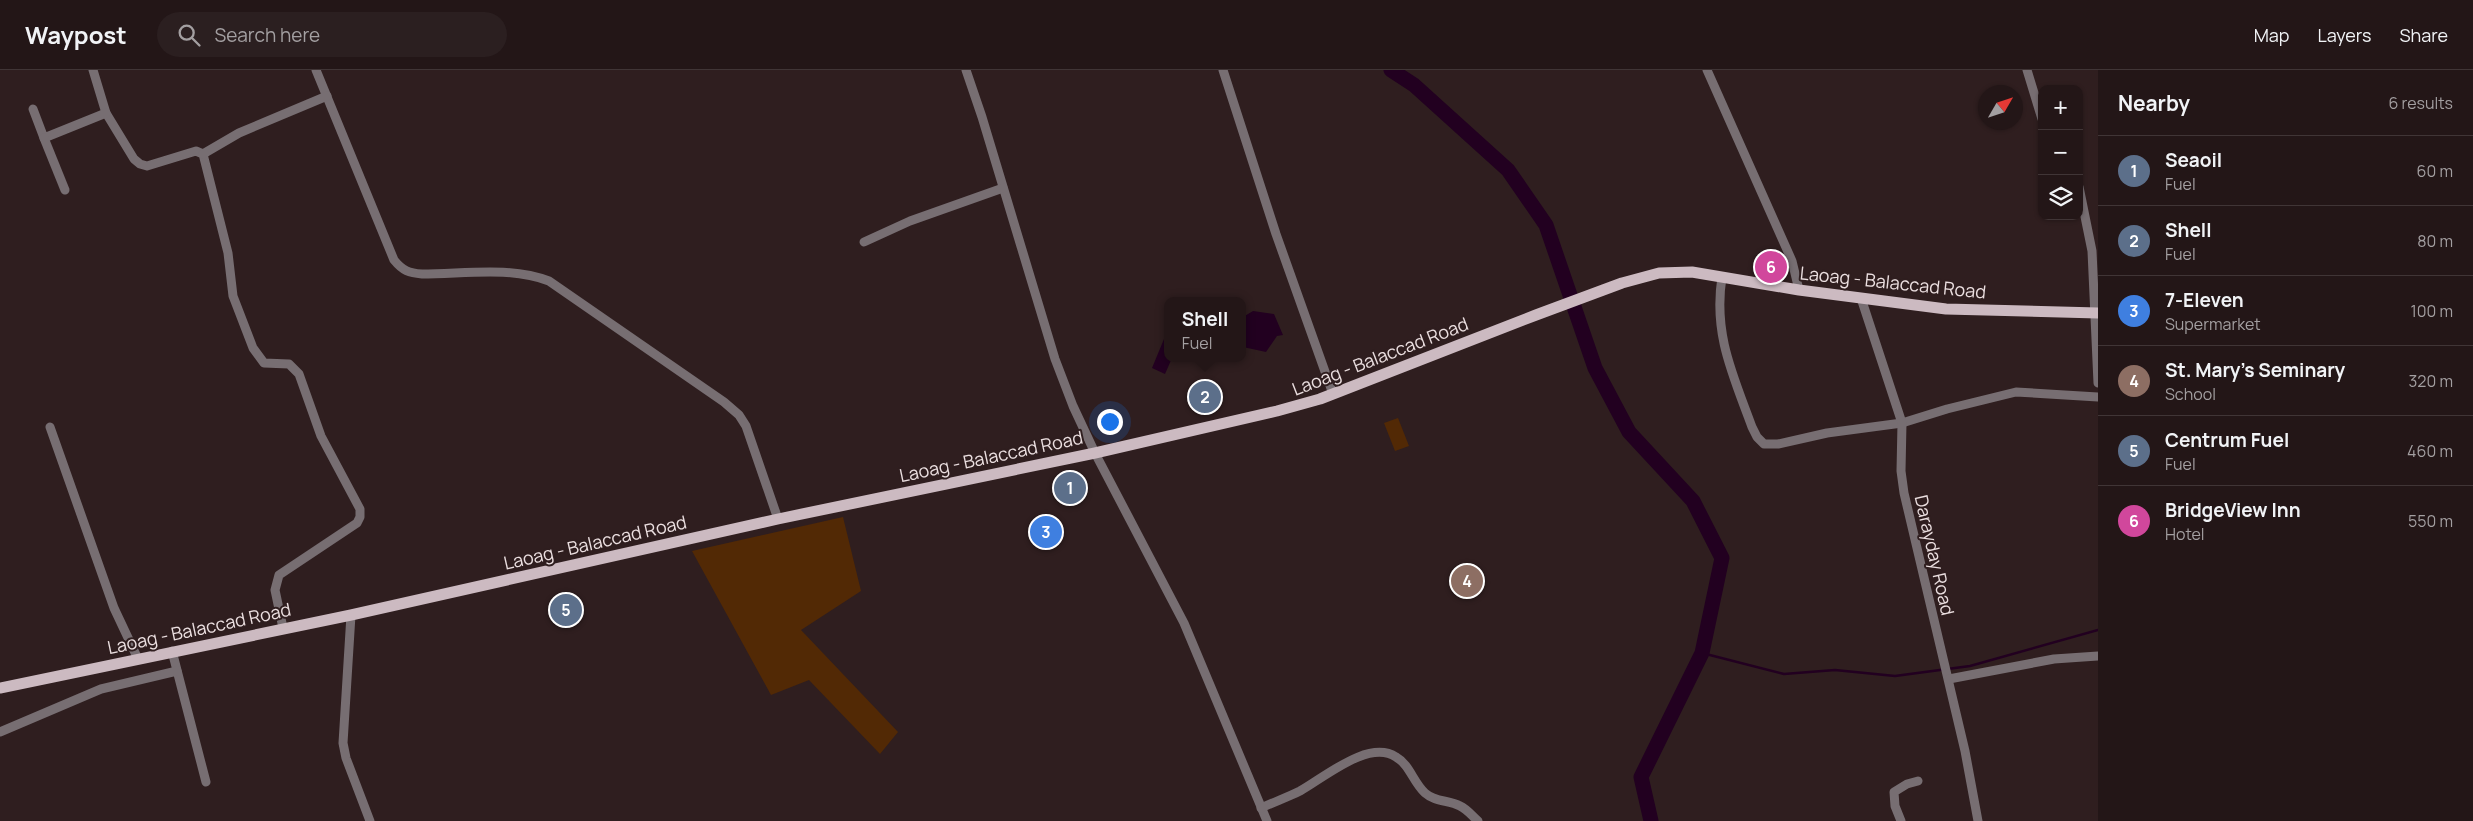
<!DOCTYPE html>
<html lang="en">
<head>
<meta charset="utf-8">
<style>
	body { margin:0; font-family:Manrope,sans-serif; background:#2b1f20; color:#f1f3f6 }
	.controls { position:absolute; right:15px; top:15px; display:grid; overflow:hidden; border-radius:10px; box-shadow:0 1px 4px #0004 }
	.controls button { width:45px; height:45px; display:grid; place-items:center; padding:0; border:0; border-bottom:1px solid #403536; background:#231617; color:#f1f3f6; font:25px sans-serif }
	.compass { position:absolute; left:1978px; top:15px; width:45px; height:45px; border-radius:50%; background:#231617; box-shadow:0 1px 4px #0004; rotate:51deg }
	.you { position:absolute; left:1109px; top:351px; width:18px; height:18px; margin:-12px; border:4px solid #fff; border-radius:50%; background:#1a73e8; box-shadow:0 0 0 8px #1a73e833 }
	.badge { display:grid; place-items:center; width:32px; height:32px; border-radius:50%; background:#a9c719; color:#fff; font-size:16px; font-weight:700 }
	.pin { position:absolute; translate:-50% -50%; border:2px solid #fff; box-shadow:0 1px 5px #0006 }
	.popup { position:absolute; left:1164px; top:227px; width:82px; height:65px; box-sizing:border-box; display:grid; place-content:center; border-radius:10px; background:#231617; filter:drop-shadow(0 1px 4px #0005); font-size:16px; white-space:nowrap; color:#a39fa1 }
	.popup b { font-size:19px; color:#f1f3f6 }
	.popup::after { content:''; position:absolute; left:50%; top:100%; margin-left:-10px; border:10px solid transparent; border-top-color:#231617 }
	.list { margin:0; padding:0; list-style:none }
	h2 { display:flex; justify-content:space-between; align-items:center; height:65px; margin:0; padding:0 20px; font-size:21px }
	h2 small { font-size:16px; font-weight:400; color:#a39fa1 }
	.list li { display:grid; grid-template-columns:32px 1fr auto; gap:15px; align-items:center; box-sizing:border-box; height:70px; padding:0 20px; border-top:1px solid #403536 }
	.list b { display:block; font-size:19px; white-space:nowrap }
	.list p { margin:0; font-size:16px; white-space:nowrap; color:#a39fa1 }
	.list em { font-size:16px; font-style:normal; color:#a39fa1 }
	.icon { flex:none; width:28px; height:28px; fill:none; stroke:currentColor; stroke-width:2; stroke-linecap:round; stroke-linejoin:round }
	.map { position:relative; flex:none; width:2098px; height:751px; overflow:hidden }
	header { display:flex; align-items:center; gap:30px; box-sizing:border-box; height:70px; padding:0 25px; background:#231617; border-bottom:1px solid #403536 }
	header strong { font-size:24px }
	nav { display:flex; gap:28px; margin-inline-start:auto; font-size:18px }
	.search { width:350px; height:45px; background:#2b1f20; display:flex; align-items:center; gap:12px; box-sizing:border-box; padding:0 18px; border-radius:28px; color:#a39fa1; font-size:19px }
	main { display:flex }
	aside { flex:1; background:#231617 }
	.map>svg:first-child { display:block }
	.green { fill:#522905 }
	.water { fill:#220020 }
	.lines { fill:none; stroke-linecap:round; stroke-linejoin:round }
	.stream { stroke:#220020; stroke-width:2.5 }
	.river { stroke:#220020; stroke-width:15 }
	.minor { stroke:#776e72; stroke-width:9 }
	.major { stroke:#ccbac1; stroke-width:11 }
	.labels { text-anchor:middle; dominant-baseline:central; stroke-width:4; stroke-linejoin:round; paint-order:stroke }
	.street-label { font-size:18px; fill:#ebdfe0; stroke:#2f1e1f }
</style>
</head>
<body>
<header>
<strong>Waypost</strong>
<div class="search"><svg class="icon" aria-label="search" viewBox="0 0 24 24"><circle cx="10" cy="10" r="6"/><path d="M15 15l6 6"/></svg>Search here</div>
<nav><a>Map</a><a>Layers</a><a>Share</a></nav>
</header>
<main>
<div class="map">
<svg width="2098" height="751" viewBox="0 0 2098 751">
	<rect width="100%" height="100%" fill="#2f1e1f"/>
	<g class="green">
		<polygon points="1398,348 1409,376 1395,381 1384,353"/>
		<polygon points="843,447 861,521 801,560 898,662 880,684 809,610 771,625 692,481"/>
	</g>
	<g class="water">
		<polygon points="1253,241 1274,244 1283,265 1277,266 1266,282 1243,277 1243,247"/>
		<polygon points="1164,269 1167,271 1168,288 1172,288 1165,304 1152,298"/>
	</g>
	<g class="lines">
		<polyline class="stream" points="1702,583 1784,604 1835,600 1895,606 1970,596 2098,560"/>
		<polyline class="river" points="1391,0 1414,15 1508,100 1546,155 1595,298 1629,362 1693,431 1722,488 1702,583 1641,707 1651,751"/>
		<g class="minor">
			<polyline points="93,0 106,43 134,89 140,94 147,96 196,81 203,84 228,183 233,226 253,278 264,293 289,294 299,304 321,366 360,439 360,447 357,453 279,505 275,520 283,558"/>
			<path d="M316 0 394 190C403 201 409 203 422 204 464 204 510 196 549 211L724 332 739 345 746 356 778 449"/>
			<polyline points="966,0 982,47 1055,289 1073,336 1095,383 1184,553 1267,751"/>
			<polyline points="1223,0 1276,164 1333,324"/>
			<polyline points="1707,0 1792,191 1799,220"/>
			<polyline points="2027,0 2042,49"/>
			<polyline points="33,39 44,68 106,43"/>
			<polyline points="44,68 65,120"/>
			<polyline points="203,84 239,63 327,26"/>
			<polyline points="2079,117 2092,181 2098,313"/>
			<polyline points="864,172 910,151 1003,118"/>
			<path d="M1722 207C1713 264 1733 305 1752 357L1757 367 1764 374H1778L1827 363 1902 353 1947 339 2016 322 2098 327"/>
			<polyline points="1861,228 1902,353 1901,401 1904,423 1965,681 1978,751"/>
			<polyline points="50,357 114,538 138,589"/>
			<polyline points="351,545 343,673 346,688 370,751"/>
			<polyline points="172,581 206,712"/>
			<polyline points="1949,609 2054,589 2098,586"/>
			<polyline points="0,662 101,619 177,601"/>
			<path d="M1261 738C1274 732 1288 727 1300 721 1325 707 1369 669 1396 687 1410 695 1413 712 1425 723 1435 732 1449 730 1460 736 1467 739 1472 746 1478 751"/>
			<polyline points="1901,751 1895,736 1894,722 1907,714 1918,711"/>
		</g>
		<polyline class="major" points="0,618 351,545 778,449 1095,383 1277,341 1320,329 1536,245 1622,213 1659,203 1692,202 1799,220 1946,239 2098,243"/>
	</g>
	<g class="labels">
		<g class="street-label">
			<text transform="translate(1893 212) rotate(6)">Laoag - Balaccad Road</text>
			<text transform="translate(1380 286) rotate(-21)">Laoag - Balaccad Road</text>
			<text transform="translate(991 386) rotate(-12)">Laoag - Balaccad Road</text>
			<text transform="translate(595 472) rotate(-13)">Laoag - Balaccad Road</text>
			<text transform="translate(1935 485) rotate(77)">Darayday Road</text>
			<text transform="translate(199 558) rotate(-12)">Laoag - Balaccad Road</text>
		</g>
	</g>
</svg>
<div class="controls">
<button>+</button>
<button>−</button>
<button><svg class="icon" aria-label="layers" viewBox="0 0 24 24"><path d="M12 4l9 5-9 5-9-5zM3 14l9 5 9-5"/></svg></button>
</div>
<svg class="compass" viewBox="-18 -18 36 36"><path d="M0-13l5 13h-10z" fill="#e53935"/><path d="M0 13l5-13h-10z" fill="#a39fa1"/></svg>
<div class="you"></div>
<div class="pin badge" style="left:1070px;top:418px;background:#5c6f8a">1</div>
<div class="pin badge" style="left:1205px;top:327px;background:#5c6f8a">2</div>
<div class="popup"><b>Shell</b>Fuel</div>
<div class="pin badge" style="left:1046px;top:462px;background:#3f7fe0">3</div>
<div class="pin badge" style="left:1467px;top:511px;background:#8d6e63">4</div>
<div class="pin badge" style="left:566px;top:540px;background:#5c6f8a">5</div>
<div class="pin badge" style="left:1771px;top:197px;background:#d1479c">6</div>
</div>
<aside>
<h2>Nearby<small>6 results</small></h2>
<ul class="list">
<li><span class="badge" style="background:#5c6f8a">1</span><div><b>Seaoil</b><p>Fuel</p></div><em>60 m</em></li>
<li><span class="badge" style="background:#5c6f8a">2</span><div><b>Shell</b><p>Fuel</p></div><em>80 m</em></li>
<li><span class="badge" style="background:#3f7fe0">3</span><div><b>7-Eleven</b><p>Supermarket</p></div><em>100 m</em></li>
<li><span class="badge" style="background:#8d6e63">4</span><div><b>St. Mary's Seminary</b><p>School</p></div><em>320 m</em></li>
<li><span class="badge" style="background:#5c6f8a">5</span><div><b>Centrum Fuel</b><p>Fuel</p></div><em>460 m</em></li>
<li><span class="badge" style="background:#d1479c">6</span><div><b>BridgeView Inn</b><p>Hotel</p></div><em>550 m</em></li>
</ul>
</aside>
</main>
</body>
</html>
